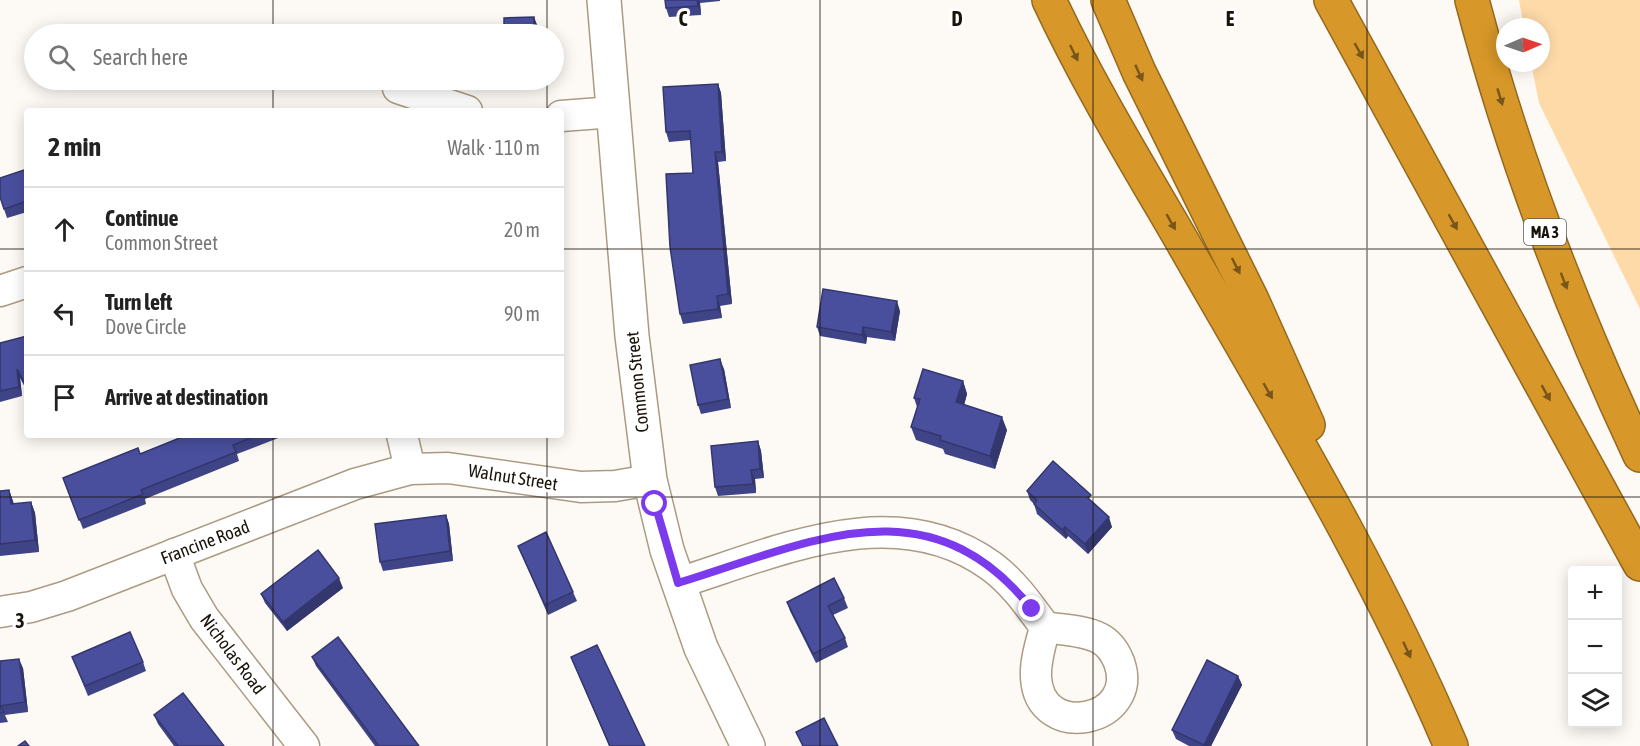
<!DOCTYPE html>
<html lang="en">
<head>
<meta charset="utf-8">
<style>
	body { margin:0; font-family:"Asap Condensed",sans-serif; background:#f2f2f2; color:#222 }
	.controls { position:absolute; right:18px; bottom:18px; display:grid; overflow:hidden; border-radius:6px; box-shadow:0 3px 15px #0003 }
	.controls button { width:54px; height:54px; display:grid; place-items:center; padding:0; border:0; border-bottom:2px solid #e0e0e0; background:#fff; color:#222; font:30px sans-serif }
	.compass { position:absolute; left:1496px; top:18px; width:54px; height:54px; border-radius:50%; background:#fff; box-shadow:0 3px 15px #0003; rotate:88deg }
	.stop { position:absolute; width:18px; height:18px; margin:-14px; border:4px solid #7c3aed; border-radius:50%; background:#fff }
	.stop.end { background:#7c3aed; border-color:#fff; box-shadow:0 2px 6px #0008 }
	.list { margin:0; padding:0; list-style:none }
	h2 { display:flex; justify-content:space-between; align-items:center; height:78px; margin:0; padding:0 24px; font-size:26px }
	h2 small { font-size:20px; font-weight:400; color:#767676 }
	.list li { display:grid; grid-template-columns:39px 1fr auto; gap:18px; align-items:center; box-sizing:border-box; height:84px; padding:0 24px; border-top:2px solid #e0e0e0 }
	.list b { display:block; font-size:22px; white-space:nowrap }
	.list p { margin:0; font-size:20px; white-space:nowrap; color:#767676 }
	.list em { font-size:20px; font-style:normal; color:#767676 }
	.icon { flex:none; width:33px; height:33px; fill:none; stroke:currentColor; stroke-width:2; stroke-linecap:round; stroke-linejoin:round }
	.map { position:relative; flex:none; width:1640px; height:746px; overflow:hidden }
	.search { position:absolute; background:#fff; box-shadow:0 3px 15px #0003; left:24px; top:24px; width:540px; height:66px; display:flex; align-items:center; gap:15px; box-sizing:border-box; padding:0 21px; border-radius:33px; color:#767676; font-size:22px }
	.panel { position:absolute; background:#fff; box-shadow:0 3px 15px #0003; left:24px; top:108px; width:540px; height:330px; border-radius:6px }
	.map>svg:first-child { display:block }
	.green { fill:#fedaa9 }
	.lines { fill:none; stroke-linecap:round; stroke-linejoin:round }
	.minor-casing { stroke:#ac9b83; stroke-width:33 }
	.tertiary-casing { stroke:#ac9b83; stroke-width:36 }
	.motorway-casing { stroke:#95691e; stroke-width:36 }
	.minor { stroke:#fff; stroke-width:30 }
	.tertiary { stroke:#fff; stroke-width:33 }
	.motorway { stroke:#d89829; stroke-width:33 }
	.wall { fill:#3f4487 }
	.shaded-wall { fill:#33376e }
	.building { fill:#494f9d; stroke:#33376e; stroke-width:1.5 }
	.oneway { fill:#78561a }
	.route { stroke:#7c3aed; stroke-width:8 }
	.grid { fill:none; stroke:#19130a; stroke-width:1.5; stroke-opacity:0.55 }
	.labels { text-anchor:middle; dominant-baseline:central; stroke-width:6; stroke-linejoin:round; paint-order:stroke }
	.shield { fill:#fff; stroke:#5e5a54; stroke-width:1.5 }
	.shield-label { font-size:16px; font-weight:bold; fill:#19130a }
	.street-label { font-size:18px; fill:#19130a; stroke:#fff }
	.grid-label { font-size:20px; text-anchor:middle; font-weight:bold; fill:#19130a; stroke:#fff; stroke-width:6; stroke-linejoin:round; paint-order:stroke }
</style>
</head>
<body>
<div class="map">
<svg width="1640" height="746" viewBox="0 0 1640 746">
	<rect width="100%" height="100%" fill="#fdfaf5"/>
	<polygon class="green" points="1519,0 1640,0 1640,309 1539,103 1531,63 1541,63 1541,27 1524,27"/>
	<g class="lines">
		<defs>
			<g id="minor">
				<polyline points="398,88 467,111"/>
				<polyline points="561,116 614,112"/>
				<polyline points="0,291 27,282"/>
				<polyline points="402,435 410,469"/>
				<polyline points="174,554 187,589 204,618 304,746"/>
				<path d="M678 583C778 552 894 496 991 566 1013 582 1029 605 1045 627"/>
				<polyline points="0,612 31,607 67,596 355,484 410,469 448,468 581,487 615,486 650,480"/>
				<path d="M1045 627C1062 630 1083 630 1099 638 1109 643 1115 652 1119 662 1141 722 1039 743 1036 677 1035 661 1041 643 1045 627Z"/>
			</g>
			<polyline id="tertiary" points="604,0 632,336 650,480 667,550 701,648 748,746"/>
			<g id="motorway">
				<path d="M1049 0C1087 81 1133 157 1178 234 1274 402 1375 567 1451 746"/>
				<polyline points="1108,0 1139,72 1252,300 1308,425"/>
				<polyline points="1331,0 1640,564"/>
				<path d="M1472 0C1513 157 1571 308 1640 455"/>
			</g>
		</defs>
		<use href="#minor" class="minor-casing"/>
		<use href="#tertiary" class="tertiary-casing"/>
		<use href="#motorway" class="motorway-casing"/>
		<use href="#minor" class="minor"/>
		<use href="#tertiary" class="tertiary"/>
		<use href="#motorway" class="motorway"/>
	</g>
	<g class="wall">
		<polygon points="665,0 720,0 720,1 700,3 701,15 669,17 666,8"/>
		<polygon points="718,84 721,93 726,161 718,162 732,304 720,306 722,318 683,324 680,314 693,173 691,140 669,142 666,132"/>
		<polygon points="27,169 27,212 7,218 0,197"/>
		<polygon points="900,311 895,341 867,337 866,344 820,336 817,327"/>
		<polygon points="27,336 27,391 20,378 22,396 0,402 0,343"/>
		<polygon points="724,369 731,408 701,414 698,405"/>
		<polygon points="963,381 967,394 964,405 1007,430 995,469 945,454 943,449 916,440 911,427 917,407 914,398"/>
		<polygon points="187,435 286,435 237,454 239,461 145,499 146,504 83,529 63,478 140,454"/>
		<polygon points="758,441 761,451 764,478 755,479 756,493 718,496 715,487"/>
		<polygon points="9,490 14,504 31,502 35,513 39,552 0,556 0,491"/>
		<polygon points="1027,491 1094,503 1112,527 1088,554 1068,536 1066,539 1037,514 1034,504 1030,500"/>
		<polygon points="446,515 449,524 453,561 383,571 380,562"/>
		<polygon points="518,546 573,592 577,601 548,615"/>
		<polygon points="343,588 287,631 265,603 261,594"/>
		<polygon points="844,598 848,608 833,615 845,638 848,647 816,663 790,611 787,602"/>
		<polygon points="72,657 143,662 146,671 88,696"/>
		<polygon points="312,657 419,746 375,746 316,666"/>
		<polygon points="571,657 645,746 609,746"/>
		<polygon points="0,661 23,668 28,712 5,715 8,722 0,723"/>
		<polygon points="1238,676 1242,685 1211,746 1189,746 1176,739 1172,730"/>
		<polygon points="154,715 224,746 174,746 158,724"/>
	</g>
	<g class="shaded-wall">
		<polygon points="697,0 699,0 700,3 701,15 698,6"/>
		<polygon points="534,17 538,27 538,34 534,34"/>
		<polygon points="718,84 721,93 726,161 722,152"/>
		<polygon points="715,152 718,162 732,304 728,294"/>
		<polygon points="717,296 720,306 722,318 718,309"/>
		<polygon points="897,301 900,311 895,341 891,332"/>
		<polygon points="863,327 867,337 866,344 862,335"/>
		<polygon points="720,359 724,369 731,408 728,399"/>
		<polygon points="17,369 20,378 22,396 19,387"/>
		<polygon points="963,381 967,394 961,416 956,402"/>
		<polygon points="1002,417 1007,430 995,469 990,456"/>
		<polygon points="758,441 761,451 764,478 760,469"/>
		<polygon points="751,470 755,479 756,493 753,484"/>
		<polygon points="9,490 13,501 15,516 11,504"/>
		<polygon points="31,502 35,513 39,552 35,540"/>
		<polygon points="446,515 449,524 453,561 450,551"/>
		<polygon points="1109,517 1112,527 1088,554 1085,544"/>
		<polygon points="1065,527 1068,536 1066,539 1062,530"/>
		<polygon points="339,578 343,588 287,631 283,622"/>
		<polygon points="19,659 23,668 28,712 25,702"/>
		<polygon points="1238,676 1242,685 1211,746 1204,746"/>
	</g>
	<g class="building">
		<polygon points="665,0 697,0 698,6 666,8"/>
		<polygon points="534,17 534,34 504,34 504,18"/>
		<polygon points="718,84 722,152 715,152 728,294 717,296 718,309 680,314 670,247 666,174 693,173 690,131 666,132 663,87"/>
		<polygon points="27,169 27,201 4,209 0,197 0,178"/>
		<polygon points="823,289 897,301 891,332 863,327 862,335 817,327"/>
		<polygon points="27,336 27,384 25,384 17,369 19,387 0,391 0,343"/>
		<polygon points="720,359 728,399 698,405 690,365"/>
		<polygon points="923,369 963,381 956,402 1002,417 990,456 940,440 941,436 911,427 920,399 914,398"/>
		<polygon points="187,435 258,435 233,445 236,452 141,490 143,494 79,520 63,478 138,448 140,454"/>
		<polygon points="758,441 760,469 751,470 753,484 715,487 711,446"/>
		<polygon points="1053,461 1091,495 1088,498 1109,517 1085,544 1065,527 1062,530 1034,504 1037,500 1027,491"/>
		<polygon points="9,490 11,504 31,502 35,540 0,544 0,491"/>
		<polygon points="446,515 450,551 380,562 375,524"/>
		<polygon points="546,532 573,592 545,605 518,546"/>
		<polygon points="318,550 339,578 283,622 261,594"/>
		<polygon points="834,578 844,598 828,606 845,638 813,654 787,602"/>
		<polygon points="130,632 143,662 85,686 72,657"/>
		<polygon points="338,637 419,746 379,746 312,657"/>
		<polygon points="597,645 645,746 610,746 571,657"/>
		<polygon points="19,659 25,702 0,706 0,661"/>
		<polygon points="1207,660 1238,676 1204,745 1172,730"/>
		<polygon points="183,693 224,746 178,746 154,715"/>
		<polygon points="0,706 4,712 0,713"/>
		<polygon points="824,718 838,746 803,746 796,732"/>
		<polygon points="25,741 29,746 18,746"/>
	</g>
	<defs><path id="oneway-solid" d="M-6-.8H1V-3.2L6.5 0L1 3.2V.8H-6Z" transform="scale(1.5)"/></defs>
	<g class="oneway">
		<use href="#oneway-solid" transform="translate(1359 51) rotate(61)"/>
		<use href="#oneway-solid" transform="translate(1074 53) rotate(64)"/>
		<use href="#oneway-solid" transform="translate(1139 73) rotate(65)"/>
		<use href="#oneway-solid" transform="translate(1500 97) rotate(73)"/>
		<use href="#oneway-solid" transform="translate(1171 222) rotate(60)"/>
		<use href="#oneway-solid" transform="translate(1453 222) rotate(61)"/>
		<use href="#oneway-solid" transform="translate(1236 266) rotate(63)"/>
		<use href="#oneway-solid" transform="translate(1564 281) rotate(69)"/>
		<use href="#oneway-solid" transform="translate(1268 391) rotate(60)"/>
		<use href="#oneway-solid" transform="translate(1546 393) rotate(61)"/>
		<use href="#oneway-solid" transform="translate(1407 650) rotate(65)"/>
	</g>
	<g class="lines">
		<path class="route" d="M655 504 678 583C809 543 928 479 1032 609"/>
	</g>
	<path class="grid" d="M273 0V34M547 0V34M820 0V746M1093 0V746M1367 0V746M273 80V111M547 80V111M0 249H27M561 249H1640M273 435V746M547 435V746M0 497H1640"/>
	<g class="labels">
		<rect class="shield" x="1524" y="219" width="42" height="26" rx="4.5"/>
		<g class="shield-label">
			<text x="1545" y="232">MA 3</text>
		</g>
		<g class="street-label">
			<text transform="translate(637 382) rotate(-96)">Common Street</text>
			<text transform="translate(513 477) rotate(9)">Walnut Street</text>
			<text transform="translate(205 542) rotate(-21)">Francine Road</text>
			<text transform="translate(233 654) rotate(53)">Nicholas Road</text>
		</g>
	</g>
	<g class="grid-label">
		<text x="683" y="26">C</text>
		<text x="957" y="26">D</text>
		<text x="1230" y="26">E</text>
		<text x="20" y="628">3</text>
	</g>
</svg>
<div class="controls">
<button>+</button>
<button>−</button>
<button><svg class="icon" aria-label="layers" viewBox="0 0 24 24"><path d="M12 4l9 5-9 5-9-5zM3 14l9 5 9-5"/></svg></button>
</div>
<svg class="compass" viewBox="-18 -18 36 36"><path d="M0-13l5 13h-10z" fill="#e53935"/><path d="M0 13l5-13h-10z" fill="#767676"/></svg>
<div class="stop" style="left:655px;top:504px"></div>
<div class="stop end" style="left:1032px;top:609px"></div>
<div class="search"><svg class="icon" aria-label="search" viewBox="0 0 24 24"><circle cx="10" cy="10" r="6"/><path d="M15 15l6 6"/></svg>Search here</div>
<section class="panel">
<h2>2 min<small>Walk · 110 m</small></h2>
<ul class="list">
<li><svg class="icon" aria-label="ahead" viewBox="0 0 24 24"><path d="M12 20V5M6 11l6-6 6 6"/></svg><div><b>Continue</b><p>Common Street</p></div><em>20 m</em></li>
<li><svg class="icon" aria-label="left" viewBox="0 0 24 24"><path d="M17 20v-9H6M10 6l-5 5 5 5"/></svg><div><b>Turn left</b><p>Dove Circle</p></div><em>90 m</em></li>
<li><svg class="icon" aria-label="arrive" viewBox="0 0 24 24"><path d="M6 21V4h12l-3 4 3 4H6"/></svg><div><b>Arrive at destination</b></div></li>
</ul>
</section>
</div>
</body>
</html>
